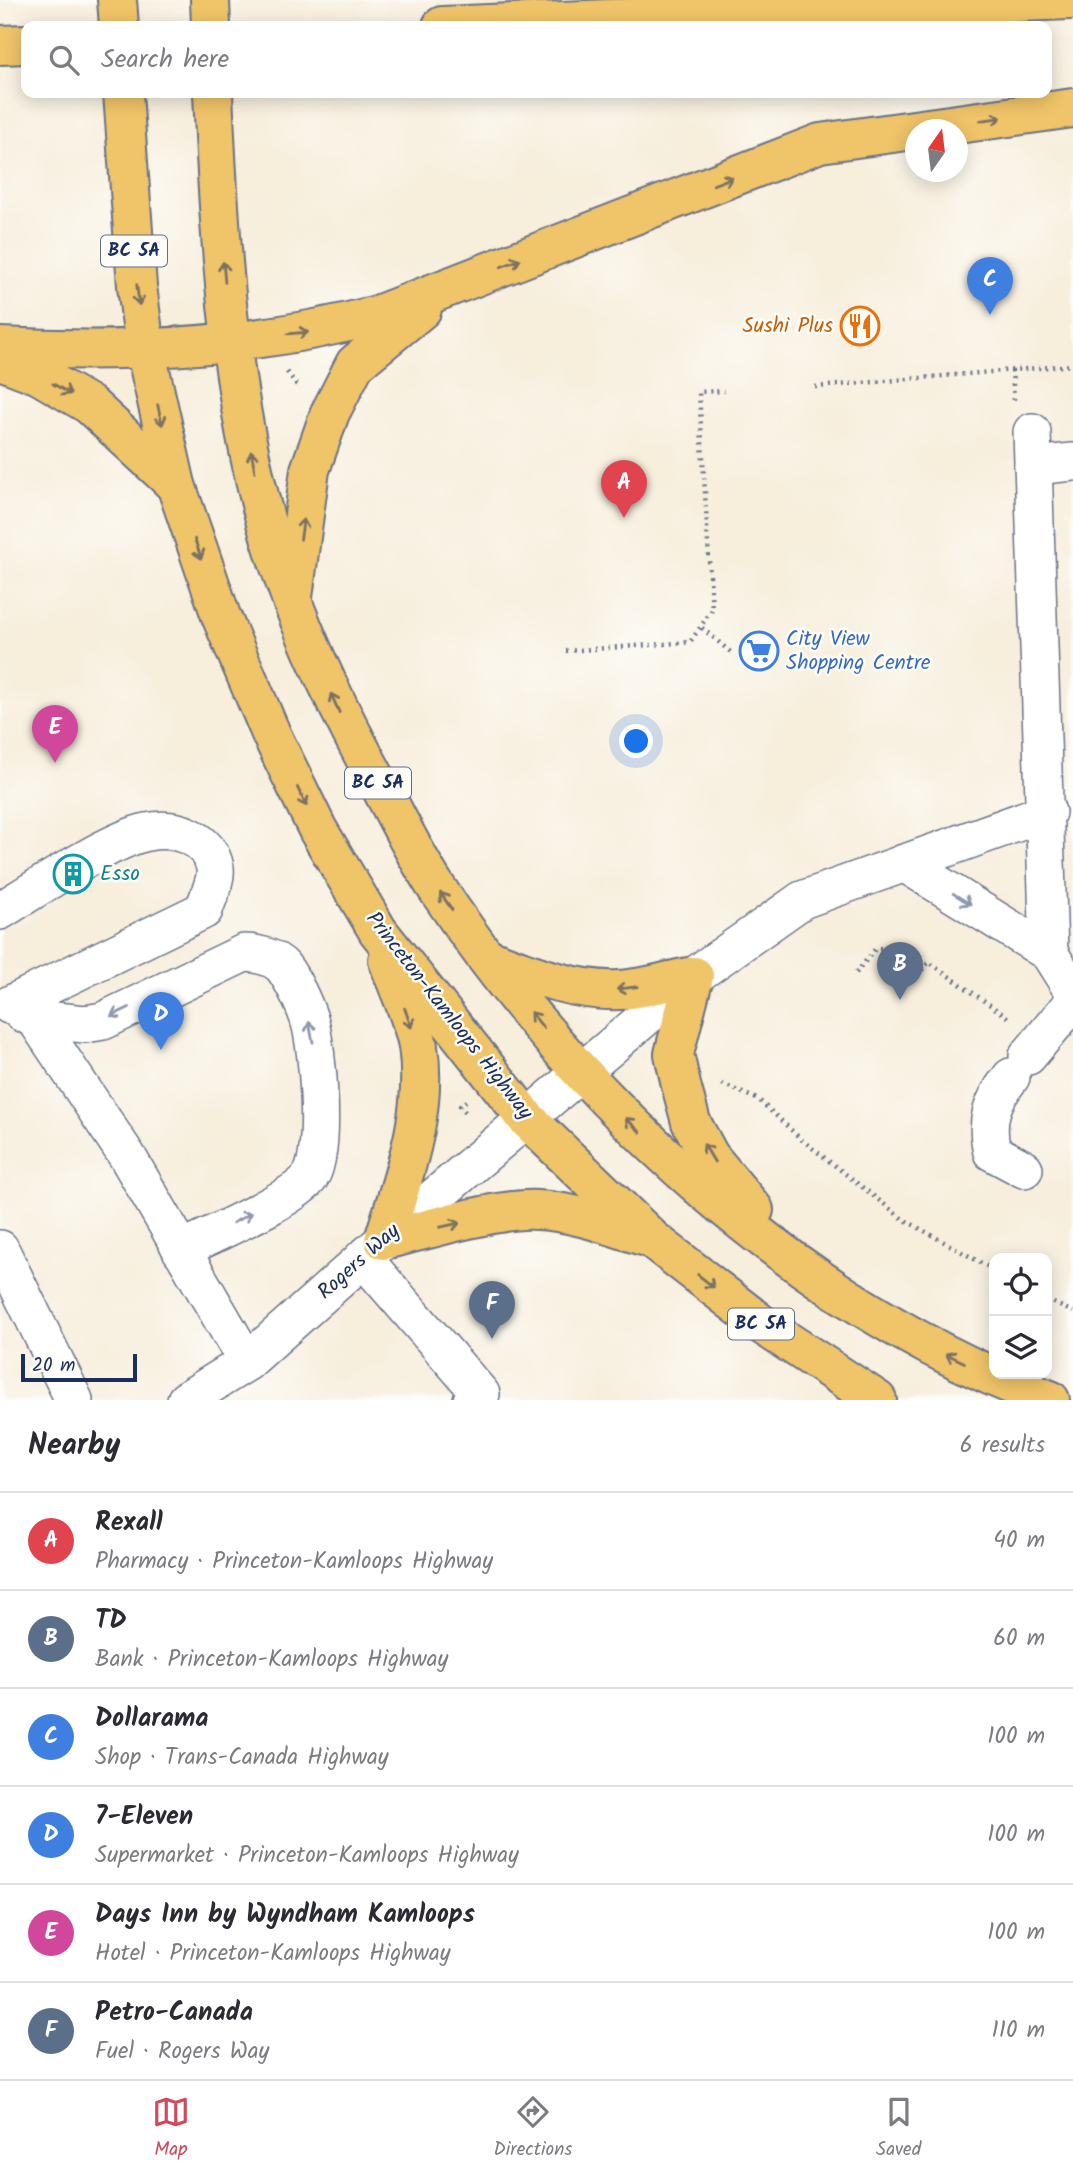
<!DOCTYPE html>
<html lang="en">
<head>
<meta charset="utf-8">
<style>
	body { margin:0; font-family:Kalam,sans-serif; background:#f2f2f3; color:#2b2b33 }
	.controls { position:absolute; right:21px; bottom:21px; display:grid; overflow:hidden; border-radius:14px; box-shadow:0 4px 18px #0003 }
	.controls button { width:63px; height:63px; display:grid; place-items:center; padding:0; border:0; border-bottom:2px solid #e1e1e2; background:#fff; color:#2b2b33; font:35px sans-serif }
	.compass { position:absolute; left:905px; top:119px; width:63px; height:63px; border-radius:50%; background:#fff; box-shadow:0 4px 18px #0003; rotate:14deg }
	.scale { position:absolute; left:21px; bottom:18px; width:116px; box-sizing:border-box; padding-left:7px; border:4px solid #1b2f5e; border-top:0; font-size:19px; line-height:24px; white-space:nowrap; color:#1b2f5e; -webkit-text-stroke:5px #fdfcf7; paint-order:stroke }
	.you { position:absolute; left:637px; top:742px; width:24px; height:24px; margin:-18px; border:5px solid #fff; border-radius:50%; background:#1a73e8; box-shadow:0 0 0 10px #1a73e833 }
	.badge { display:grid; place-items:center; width:46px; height:46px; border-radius:50%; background:#d1495b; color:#fff; font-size:23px; font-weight:700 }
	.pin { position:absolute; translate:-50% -58px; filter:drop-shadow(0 2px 4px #0008) }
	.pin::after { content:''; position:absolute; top:37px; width:24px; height:21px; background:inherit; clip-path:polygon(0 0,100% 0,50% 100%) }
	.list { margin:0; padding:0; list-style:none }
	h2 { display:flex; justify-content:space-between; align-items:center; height:91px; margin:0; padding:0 28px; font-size:30px }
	h2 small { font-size:23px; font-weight:400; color:#7c7c81 }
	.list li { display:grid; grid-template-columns:46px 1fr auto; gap:21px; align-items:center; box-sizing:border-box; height:98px; padding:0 28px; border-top:2px solid #e1e1e2 }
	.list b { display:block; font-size:26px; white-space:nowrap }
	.list p { margin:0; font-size:23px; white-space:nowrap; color:#7c7c81 }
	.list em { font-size:23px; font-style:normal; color:#7c7c81 }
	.icon { flex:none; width:38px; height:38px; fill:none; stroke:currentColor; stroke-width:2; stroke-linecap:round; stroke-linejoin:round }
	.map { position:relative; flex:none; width:1073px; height:1400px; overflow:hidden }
	.search { position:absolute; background:#fff; box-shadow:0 4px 18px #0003; left:21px; right:21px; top:21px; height:77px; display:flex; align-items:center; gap:18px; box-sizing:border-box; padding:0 24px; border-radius:14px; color:#7c7c81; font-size:26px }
	.sheet { height:679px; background:#fff }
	nav { display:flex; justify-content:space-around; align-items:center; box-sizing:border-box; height:98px; border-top:2px solid #e1e1e2; background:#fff; font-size:19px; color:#7c7c81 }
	nav a { display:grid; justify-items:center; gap:4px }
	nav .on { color:#d1495b }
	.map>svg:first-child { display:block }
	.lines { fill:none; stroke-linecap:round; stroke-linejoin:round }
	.minor-casing { stroke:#68728a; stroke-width:40 }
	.major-casing { stroke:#68728a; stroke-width:42 }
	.highway-casing { stroke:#68728a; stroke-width:42 }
	.path { stroke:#68728a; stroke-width:4.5; stroke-dasharray:2 5; stroke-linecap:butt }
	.minor { stroke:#fff; stroke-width:37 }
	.major { stroke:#f0c469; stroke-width:38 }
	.highway { stroke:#f0c469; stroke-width:38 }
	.oneway { stroke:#7b7263 }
	.oneway2 { stroke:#8d97ae }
	.labels { text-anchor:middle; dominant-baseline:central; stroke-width:5; stroke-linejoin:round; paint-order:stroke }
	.shield { fill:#fdfcf7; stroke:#5f6c8c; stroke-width:2 }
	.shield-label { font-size:19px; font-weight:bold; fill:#1b2f5e }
	.food-label { font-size:21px; fill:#c56008; stroke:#fdfcf7; text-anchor:end }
	.shop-label { font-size:21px; fill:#366cbe; stroke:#fdfcf7; text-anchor:start }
	.culture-label { font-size:21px; fill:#0d838f; stroke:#fdfcf7; text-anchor:start }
	.street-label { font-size:21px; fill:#1b2f5e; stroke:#fdfcf7 }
</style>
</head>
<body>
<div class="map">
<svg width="1073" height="1400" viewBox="0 0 1073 1400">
	<rect width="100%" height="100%" fill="#fdfcf7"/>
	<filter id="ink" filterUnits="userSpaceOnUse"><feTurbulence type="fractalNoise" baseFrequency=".0143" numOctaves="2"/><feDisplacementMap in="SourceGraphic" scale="14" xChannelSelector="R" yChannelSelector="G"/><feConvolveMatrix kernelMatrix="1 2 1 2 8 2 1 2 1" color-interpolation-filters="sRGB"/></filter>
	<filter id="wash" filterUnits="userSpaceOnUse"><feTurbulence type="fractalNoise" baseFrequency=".00686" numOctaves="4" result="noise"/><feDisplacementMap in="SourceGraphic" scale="28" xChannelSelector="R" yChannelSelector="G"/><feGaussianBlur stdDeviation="1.57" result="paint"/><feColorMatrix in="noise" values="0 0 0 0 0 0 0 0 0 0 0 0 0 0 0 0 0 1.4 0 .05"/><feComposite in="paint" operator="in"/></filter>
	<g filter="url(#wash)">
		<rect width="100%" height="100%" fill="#f7eedc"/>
	</g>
	<g filter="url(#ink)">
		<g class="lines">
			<defs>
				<g id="minor">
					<polyline points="1032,432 1049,953"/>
					<polyline points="1033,466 1073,462"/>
					<polyline points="904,863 1049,953 1073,991"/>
					<path d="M0 911C34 890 111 839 147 832 176 826 210 838 215 868 217 880 207 899 204 910L9 1005"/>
					<polyline points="21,1012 36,1020 127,1156 247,1362"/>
					<path d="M35 1019 85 1024 103 1021 244 953C256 953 274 957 283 967 293 980 304 1004 309 1019 318 1048 327 1152 310 1177 295 1199 210 1235 181 1250"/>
					<polyline points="1028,1056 1073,1002"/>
					<path d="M1011 1077C991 1102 985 1121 992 1152L1024 1169"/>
					<polyline points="0,1249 74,1400"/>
					<polyline points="363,1258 481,1394 472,1400"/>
					<polyline points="186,1400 247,1362 384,1240 694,976 802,900 1047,812"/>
				</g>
				<g id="major">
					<polyline points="117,0 119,26"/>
					<polyline points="210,0 211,26"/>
					<polyline points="123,93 137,286 145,348 176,485 221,616 272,736 318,830 378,931 526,1118 652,1239 764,1326 877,1400"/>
					<path d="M213 93C219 230 227 370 261 504 286 602 331 697 380 786 398 819 415 855 436 887 582 1106 801 1307 1050 1400"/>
					<path d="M488 958C528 973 575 992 619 990 644 989 670 980 694 976L674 1054 681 1085 691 1122 710 1157 754 1210"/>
					<path d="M388 960C398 988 413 1018 418 1046 428 1113 403 1177 384 1240 424 1231 500 1207 538 1210 575 1212 609 1225 643 1236"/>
				</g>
				<g id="highway">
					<polyline points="442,26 1070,0"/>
					<polyline points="0,45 26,44"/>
					<path d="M0 347C125 354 255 347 377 315L820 143 1073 108"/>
					<polyline points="0,360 39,375 90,405 176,485"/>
					<polyline points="293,597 310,470 330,413 355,364 422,309"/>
				</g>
			</defs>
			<use href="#minor" class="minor-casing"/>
			<use href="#major" class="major-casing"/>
			<use href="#highway" class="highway-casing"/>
			<g class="path">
				<polyline points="1012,370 1014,401"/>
				<polyline points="287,372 299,388"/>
				<polyline points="815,387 1073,365"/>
				<polyline points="702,628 734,655"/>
				<polyline points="566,651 690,642 712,610 699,392 724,391"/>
				<polyline points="856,973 876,948 896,949 923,969 929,962 1010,1019"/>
				<polyline points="722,1084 759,1100 802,1140 903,1219 994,1270"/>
				<polyline points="465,1112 460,1106 466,1101"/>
				<polyline points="1047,1300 1073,1312"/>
			</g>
			<use href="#minor" class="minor"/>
			<use href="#major" class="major"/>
			<use href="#highway" class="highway"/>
		</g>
		<defs><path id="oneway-shaft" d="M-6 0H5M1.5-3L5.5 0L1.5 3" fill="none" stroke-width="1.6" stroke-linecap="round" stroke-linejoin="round" transform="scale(1.75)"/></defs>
		<g class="oneway">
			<use href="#oneway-shaft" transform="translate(991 119) rotate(-8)"/>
			<use href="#oneway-shaft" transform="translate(723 181) rotate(-21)"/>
			<use href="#oneway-shaft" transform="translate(511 263) rotate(-21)"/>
			<use href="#oneway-shaft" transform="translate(224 272) rotate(-95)"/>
			<use href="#oneway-shaft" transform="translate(138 295) rotate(83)"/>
			<use href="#oneway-shaft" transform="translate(298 333) rotate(-5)"/>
			<use href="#oneway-shaft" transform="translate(62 389) rotate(30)"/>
			<use href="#oneway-shaft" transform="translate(160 415) rotate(77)"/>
			<use href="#oneway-shaft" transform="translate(253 461) rotate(-100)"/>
			<use href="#oneway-shaft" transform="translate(302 529) rotate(-82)"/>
			<use href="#oneway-shaft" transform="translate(198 549) rotate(71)"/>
			<use href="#oneway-shaft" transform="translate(335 703) rotate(-114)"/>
			<use href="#oneway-shaft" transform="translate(302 797) rotate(64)"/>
			<use href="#oneway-shaft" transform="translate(446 901) rotate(-125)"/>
			<use href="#oneway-shaft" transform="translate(627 988) rotate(172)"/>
			<use href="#oneway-shaft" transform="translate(408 1018) rotate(71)"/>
			<use href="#oneway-shaft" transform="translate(537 1020) rotate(-129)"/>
			<use href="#oneway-shaft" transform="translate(633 1125) rotate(-136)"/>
			<use href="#oneway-shaft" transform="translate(709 1153) rotate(-121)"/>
			<use href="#oneway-shaft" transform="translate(450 1225) rotate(-13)"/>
			<use href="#oneway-shaft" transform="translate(706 1281) rotate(38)"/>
			<use href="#oneway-shaft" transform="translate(955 1358) rotate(-154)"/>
		</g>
		<g class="oneway2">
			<use href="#oneway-shaft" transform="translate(962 899) rotate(32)"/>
			<use href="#oneway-shaft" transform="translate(120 1012) rotate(154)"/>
			<use href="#oneway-shaft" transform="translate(311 1032) rotate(-101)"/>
			<use href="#oneway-shaft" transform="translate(242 1218) rotate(-28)"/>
		</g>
	</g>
	<defs>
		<symbol id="restaurant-ring" viewBox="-11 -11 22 22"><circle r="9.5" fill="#fdfcf7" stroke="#e8710a" stroke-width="1.5"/><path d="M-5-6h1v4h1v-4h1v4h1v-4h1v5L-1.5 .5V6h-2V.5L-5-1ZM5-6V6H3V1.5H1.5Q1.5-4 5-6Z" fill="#e8710a"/></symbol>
		<symbol id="supermarket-ring" viewBox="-11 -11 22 22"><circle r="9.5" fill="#fdfcf7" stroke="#3f7fe0" stroke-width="1.5"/><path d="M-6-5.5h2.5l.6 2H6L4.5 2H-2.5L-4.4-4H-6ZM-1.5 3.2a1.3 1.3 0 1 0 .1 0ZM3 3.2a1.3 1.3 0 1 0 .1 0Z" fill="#3f7fe0"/></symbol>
		<symbol id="building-ring" viewBox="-11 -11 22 22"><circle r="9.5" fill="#fdfcf7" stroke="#0f9aa8" stroke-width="1.5"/><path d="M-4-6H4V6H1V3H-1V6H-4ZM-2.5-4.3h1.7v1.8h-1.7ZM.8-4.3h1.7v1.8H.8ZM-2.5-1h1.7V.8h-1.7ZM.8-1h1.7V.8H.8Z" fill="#0f9aa8"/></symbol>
	</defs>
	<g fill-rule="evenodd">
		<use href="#restaurant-ring" x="838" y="304" width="44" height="44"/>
		<use href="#supermarket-ring" x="737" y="629" width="44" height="44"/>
		<use href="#building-ring" x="51" y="852" width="44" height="44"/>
	</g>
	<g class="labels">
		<g class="shield">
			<rect x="101" y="235.5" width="66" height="31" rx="5"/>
			<rect x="345" y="767.5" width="66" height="31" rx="5"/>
			<rect x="728" y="1308.5" width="66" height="31" rx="5"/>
		</g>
		<g class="shield-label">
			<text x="134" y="251">BC 5A</text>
			<text x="378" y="783">BC 5A</text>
			<text x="761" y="1324">BC 5A</text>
		</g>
		<g class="food-label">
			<text x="833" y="326">Sushi Plus</text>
		</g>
		<g class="shop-label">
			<text x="786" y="639">City View<tspan x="786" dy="24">Shopping Centre</tspan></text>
		</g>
		<g class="culture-label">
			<text x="100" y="874">Esso</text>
		</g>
		<g class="street-label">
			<text transform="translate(449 1016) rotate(52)">Princeton-Kamloops Highway</text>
			<text transform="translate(359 1262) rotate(-42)">Rogers Way</text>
		</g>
	</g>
</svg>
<div class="controls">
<button><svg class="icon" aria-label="locate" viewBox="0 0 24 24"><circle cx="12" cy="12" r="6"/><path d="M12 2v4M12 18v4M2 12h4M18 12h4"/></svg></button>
<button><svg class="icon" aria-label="layers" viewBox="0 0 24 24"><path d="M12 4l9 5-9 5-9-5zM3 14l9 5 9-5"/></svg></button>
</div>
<svg class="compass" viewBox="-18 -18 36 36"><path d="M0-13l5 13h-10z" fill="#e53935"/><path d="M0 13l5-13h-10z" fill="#7c7c81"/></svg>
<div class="scale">20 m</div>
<div class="you"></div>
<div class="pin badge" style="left:624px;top:518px;background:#e0444e">A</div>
<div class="pin badge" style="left:900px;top:1000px;background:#5c6f8a">B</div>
<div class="pin badge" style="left:990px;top:315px;background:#3f7fe0">C</div>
<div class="pin badge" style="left:161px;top:1050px;background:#3f7fe0">D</div>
<div class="pin badge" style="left:55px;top:763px;background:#d1479c">E</div>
<div class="pin badge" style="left:492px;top:1339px;background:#5c6f8a">F</div>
<div class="search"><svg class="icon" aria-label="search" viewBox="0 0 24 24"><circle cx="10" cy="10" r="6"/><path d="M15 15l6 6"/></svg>Search here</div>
</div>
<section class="sheet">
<h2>Nearby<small>6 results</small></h2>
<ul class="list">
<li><span class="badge" style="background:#e0444e">A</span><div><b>Rexall</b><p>Pharmacy · Princeton-Kamloops Highway</p></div><em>40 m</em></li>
<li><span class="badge" style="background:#5c6f8a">B</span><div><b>TD</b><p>Bank · Princeton-Kamloops Highway</p></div><em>60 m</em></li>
<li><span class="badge" style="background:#3f7fe0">C</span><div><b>Dollarama</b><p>Shop · Trans-Canada Highway</p></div><em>100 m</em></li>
<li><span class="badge" style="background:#3f7fe0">D</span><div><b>7-Eleven</b><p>Supermarket · Princeton-Kamloops Highway</p></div><em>100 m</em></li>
<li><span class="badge" style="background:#d1479c">E</span><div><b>Days Inn by Wyndham Kamloops</b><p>Hotel · Princeton-Kamloops Highway</p></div><em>100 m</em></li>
<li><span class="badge" style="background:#5c6f8a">F</span><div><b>Petro-Canada</b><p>Fuel · Rogers Way</p></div><em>110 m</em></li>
</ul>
</section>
<nav>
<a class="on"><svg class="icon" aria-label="map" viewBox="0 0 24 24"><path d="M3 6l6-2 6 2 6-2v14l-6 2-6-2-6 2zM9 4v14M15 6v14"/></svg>Map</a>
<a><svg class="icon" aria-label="directions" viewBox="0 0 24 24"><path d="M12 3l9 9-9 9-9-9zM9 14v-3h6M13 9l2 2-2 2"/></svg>Directions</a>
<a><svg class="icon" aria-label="saved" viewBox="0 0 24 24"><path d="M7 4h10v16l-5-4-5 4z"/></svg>Saved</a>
</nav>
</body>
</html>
